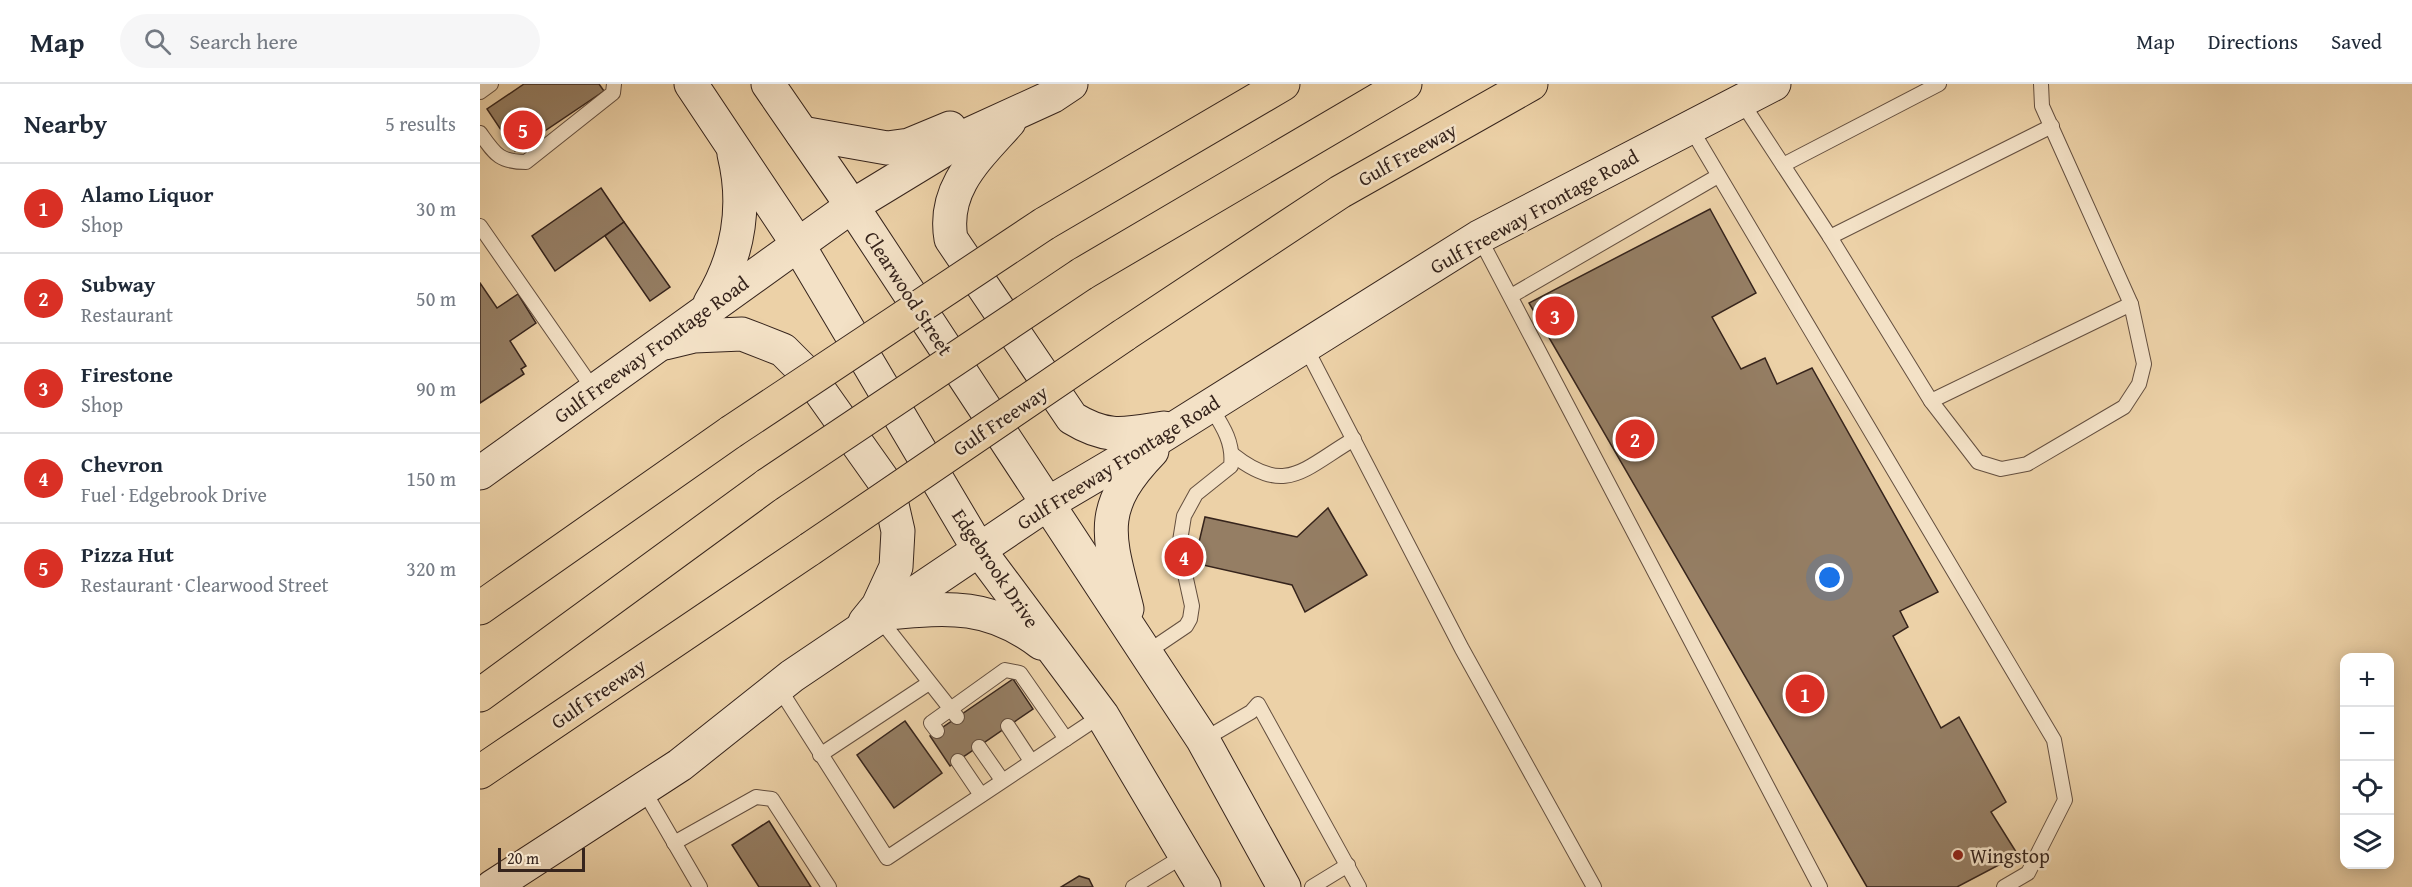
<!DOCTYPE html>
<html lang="en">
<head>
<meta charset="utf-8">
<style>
	body { margin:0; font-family:"Gentium Book Plus",serif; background:#f6f6f7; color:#1f2937 }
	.controls { position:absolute; right:18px; bottom:18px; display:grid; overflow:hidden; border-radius:12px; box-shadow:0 3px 15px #0003 }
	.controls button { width:54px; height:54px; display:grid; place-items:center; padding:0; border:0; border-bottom:2px solid #e0e1e3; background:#fff; color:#1f2937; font:30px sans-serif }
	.scale { position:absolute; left:18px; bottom:15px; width:87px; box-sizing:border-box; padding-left:6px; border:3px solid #36241c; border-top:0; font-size:16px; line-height:21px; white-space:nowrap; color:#36241c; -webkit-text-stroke:4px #f3e1c6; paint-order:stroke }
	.you { position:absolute; left:1350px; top:494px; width:21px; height:21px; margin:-15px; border:4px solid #fff; border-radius:50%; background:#1a73e8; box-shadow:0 0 0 9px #1a73e833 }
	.badge { display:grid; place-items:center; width:39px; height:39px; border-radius:50%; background:#d93025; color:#fff; font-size:20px; font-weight:700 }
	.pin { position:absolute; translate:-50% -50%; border:3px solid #fff; box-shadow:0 2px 6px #0006 }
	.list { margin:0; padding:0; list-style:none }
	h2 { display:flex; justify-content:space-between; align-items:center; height:78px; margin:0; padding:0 24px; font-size:26px }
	h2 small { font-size:20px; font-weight:400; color:#747a83 }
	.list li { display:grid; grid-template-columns:39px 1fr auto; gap:18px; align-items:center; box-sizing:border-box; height:90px; padding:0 24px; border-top:2px solid #e0e1e3 }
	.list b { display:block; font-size:22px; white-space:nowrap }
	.list p { margin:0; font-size:20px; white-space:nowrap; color:#747a83 }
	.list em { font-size:20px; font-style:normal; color:#747a83 }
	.icon { flex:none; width:33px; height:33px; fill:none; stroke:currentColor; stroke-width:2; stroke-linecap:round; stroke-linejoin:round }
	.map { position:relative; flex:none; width:1932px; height:803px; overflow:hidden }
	header { display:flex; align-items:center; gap:36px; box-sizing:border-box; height:84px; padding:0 30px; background:#fff; border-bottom:2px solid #e0e1e3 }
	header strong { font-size:28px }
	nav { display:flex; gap:33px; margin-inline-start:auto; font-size:21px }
	.search { width:420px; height:54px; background:#f6f6f7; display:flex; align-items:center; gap:15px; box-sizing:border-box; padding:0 21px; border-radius:33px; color:#747a83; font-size:22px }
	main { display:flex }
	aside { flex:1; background:#fff }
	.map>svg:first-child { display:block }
	.building { fill:#957e64; stroke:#36241c; stroke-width:1.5 }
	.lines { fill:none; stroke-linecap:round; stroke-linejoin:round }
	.service-casing { stroke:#644f3f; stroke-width:16 }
	.secondary-casing { stroke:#36241c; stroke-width:35 }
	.motorway-casing { stroke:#36241c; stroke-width:35 }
	.service { stroke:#f3e1c6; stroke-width:14 }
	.secondary { stroke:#f3e1c6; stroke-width:33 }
	.motorway { stroke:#ecd1a7; stroke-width:33 }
	.motorway-bridge-casing { stroke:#36241c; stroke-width:35; stroke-linecap:butt }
	.motorway-bridge { stroke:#ecd1a7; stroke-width:33 }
	.poi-dot { fill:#8f2418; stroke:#f3e1c6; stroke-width:2 }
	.labels { text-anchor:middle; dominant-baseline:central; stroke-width:5; stroke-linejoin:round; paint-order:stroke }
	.street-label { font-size:20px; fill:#36241c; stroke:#f3e1c6 }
	.poi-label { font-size:20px; fill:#36241c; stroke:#f3e1c6; text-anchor:start }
</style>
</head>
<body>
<header>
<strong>Map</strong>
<div class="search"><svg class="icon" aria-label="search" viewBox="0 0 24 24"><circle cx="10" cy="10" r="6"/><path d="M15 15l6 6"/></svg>Search here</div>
<nav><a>Map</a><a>Directions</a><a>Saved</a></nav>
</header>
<main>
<aside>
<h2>Nearby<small>5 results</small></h2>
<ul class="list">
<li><span class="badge">1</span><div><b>Alamo Liquor</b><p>Shop</p></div><em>30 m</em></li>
<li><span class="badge">2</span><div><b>Subway</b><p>Restaurant</p></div><em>50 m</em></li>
<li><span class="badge">3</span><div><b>Firestone</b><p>Shop</p></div><em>90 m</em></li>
<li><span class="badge">4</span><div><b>Chevron</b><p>Fuel · Edgebrook Drive</p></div><em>150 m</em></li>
<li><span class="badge">5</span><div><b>Pizza Hut</b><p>Restaurant · Clearwood Street</p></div><em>320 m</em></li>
</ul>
</aside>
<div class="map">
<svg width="1932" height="803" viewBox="0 0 1932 803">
	<rect width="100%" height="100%" fill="#ecd1a7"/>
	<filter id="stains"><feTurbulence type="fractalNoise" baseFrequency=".00333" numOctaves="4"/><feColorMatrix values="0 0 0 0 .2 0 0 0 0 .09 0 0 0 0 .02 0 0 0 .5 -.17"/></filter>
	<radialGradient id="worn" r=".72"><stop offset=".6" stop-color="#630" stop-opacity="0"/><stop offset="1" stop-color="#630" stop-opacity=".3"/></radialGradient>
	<g class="building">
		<polygon points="44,0 119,0 124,7 35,67 7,25"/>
		<polygon points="121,104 144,138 75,187 52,152"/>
		<polygon points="1230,125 1276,209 1232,233 1261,285 1285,274 1297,300 1332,284 1458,508 1420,527 1428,543 1413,552 1461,644 1479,633 1526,718 1511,728 1538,771 1477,803 1387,803 1049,219"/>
		<polygon points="144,138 190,203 170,217 125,152"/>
		<polygon points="0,199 17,224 38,210 56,239 30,257 46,282 41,285 44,290 0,319"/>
		<polygon points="848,424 887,491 825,528 812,501 714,479 725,433 817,453"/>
		<polygon points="533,595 553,625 470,682 450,652"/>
		<polygon points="425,637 462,689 414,724 377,671"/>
		<polygon points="289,737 331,803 279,803 252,761"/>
		<polygon points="599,792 609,795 613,803 581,803"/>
	</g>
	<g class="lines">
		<defs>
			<g id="service">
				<polyline points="0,8 11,0"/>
				<polyline points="1261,17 1350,153 1451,317 1651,220 1562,22 1561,0"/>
				<polyline points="1210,43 1574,656 1585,716 1548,789 1524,803"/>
				<path d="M0 49C15 70 19 78 46 78L133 9 134 0"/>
				<polyline points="1303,81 1459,0"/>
				<polyline points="0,142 114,306"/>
				<path d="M999 153C1114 369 1225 587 1340 803"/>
				<polyline points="1350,153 1572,42"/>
				<polyline points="1031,212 1238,92"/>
				<polyline points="825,262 982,565 1114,803"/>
				<polyline points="1451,317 1498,378 1521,385 1547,380 1644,323 1659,300 1664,280 1651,220"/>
				<path d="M752 370C806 413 823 385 874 355"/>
				<polyline points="399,534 477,633"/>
				<path d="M666 569 706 542 710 535 712 522 699 463 704 432 716 410 751 382C754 358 742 341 730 322"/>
				<polyline points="299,604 407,774 622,631"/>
				<polyline points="528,642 551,677"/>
				<polyline points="457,647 451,639 525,586 540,589 586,655"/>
				<polyline points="723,656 771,628 778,620 879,803"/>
				<polyline points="499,663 522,696"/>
				<polyline points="340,671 449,599"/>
				<polyline points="478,677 501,711"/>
				<polyline points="163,705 220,803"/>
				<polyline points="194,759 276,713 292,715 349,803"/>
				<polyline points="653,803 705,771"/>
				<polyline points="832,803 868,781"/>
			</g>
			<g id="secondary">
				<polyline points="211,0 317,159 499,466 622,631 724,803"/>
				<polyline points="288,0 372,122 723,656 804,803"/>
				<path d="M529 38C498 73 462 104 471 155L592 334C628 356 645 350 684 344"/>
				<polyline points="322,49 407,64 429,61 470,44"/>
				<path d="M230 219C258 173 267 123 254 70"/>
				<polyline points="185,259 214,252 262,250 303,266 330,293 408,403 418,447 416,483 398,522 385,538"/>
				<polyline points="0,389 372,122 492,49 573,12 591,0"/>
				<path d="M647 525C629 453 615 426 672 367"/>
				<path d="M408 529C470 523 510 520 561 559"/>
				<polyline points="12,803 200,681 312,592 567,420 674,357 999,153 1294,0"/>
			</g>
			<g id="motorway">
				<polyline points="564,140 803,0"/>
				<polyline points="602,190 925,0"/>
				<polyline points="644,251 860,108 1051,0"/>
				<polyline points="0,524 251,348"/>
				<polyline points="0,611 287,401"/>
				<polyline points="0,688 330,465"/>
			</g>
		</defs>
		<use href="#service" class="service-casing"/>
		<use href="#secondary" class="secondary-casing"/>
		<use href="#motorway" class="motorway-casing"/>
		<use href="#service" class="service"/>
		<use href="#secondary" class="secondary"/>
		<use href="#motorway" class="motorway"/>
		<defs>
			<g id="motorway-bridge">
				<polyline points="251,348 564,140"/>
				<polyline points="287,401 602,190"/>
				<polyline points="330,465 644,251"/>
			</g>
		</defs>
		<use href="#motorway-bridge" class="motorway-bridge-casing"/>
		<use href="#motorway-bridge" class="motorway-bridge"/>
	</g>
	<circle class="poi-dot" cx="1478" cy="771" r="6"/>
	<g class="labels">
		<g class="street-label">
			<text transform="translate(927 70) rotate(-29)">Gulf Freeway</text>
			<text transform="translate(1054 127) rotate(-29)">Gulf Freeway Frontage Road</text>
			<text transform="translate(429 209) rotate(57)">Clearwood Street</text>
			<text transform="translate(171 265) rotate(-36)">Gulf Freeway Frontage Road</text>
			<text transform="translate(520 336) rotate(-34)">Gulf Freeway</text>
			<text transform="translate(638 378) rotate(-32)">Gulf Freeway Frontage Road</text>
			<text transform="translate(516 484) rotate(56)">Edgebrook Drive</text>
			<text transform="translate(118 609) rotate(-34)">Gulf Freeway</text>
		</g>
		<g class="poi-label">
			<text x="1490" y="771">Wingstop</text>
		</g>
	</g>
	<rect width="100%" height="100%" filter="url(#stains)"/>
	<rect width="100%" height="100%" fill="url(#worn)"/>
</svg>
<div class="controls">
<button>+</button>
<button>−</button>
<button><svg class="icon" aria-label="locate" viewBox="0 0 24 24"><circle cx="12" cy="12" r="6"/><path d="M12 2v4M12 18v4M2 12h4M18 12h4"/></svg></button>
<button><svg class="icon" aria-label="layers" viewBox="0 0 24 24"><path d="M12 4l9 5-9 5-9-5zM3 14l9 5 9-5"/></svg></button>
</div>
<div class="scale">20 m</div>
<div class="you"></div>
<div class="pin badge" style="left:1325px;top:610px">1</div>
<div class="pin badge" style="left:1155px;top:355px">2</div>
<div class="pin badge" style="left:1075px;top:232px">3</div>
<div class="pin badge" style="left:704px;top:473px">4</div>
<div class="pin badge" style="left:43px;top:46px">5</div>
</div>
</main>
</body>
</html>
